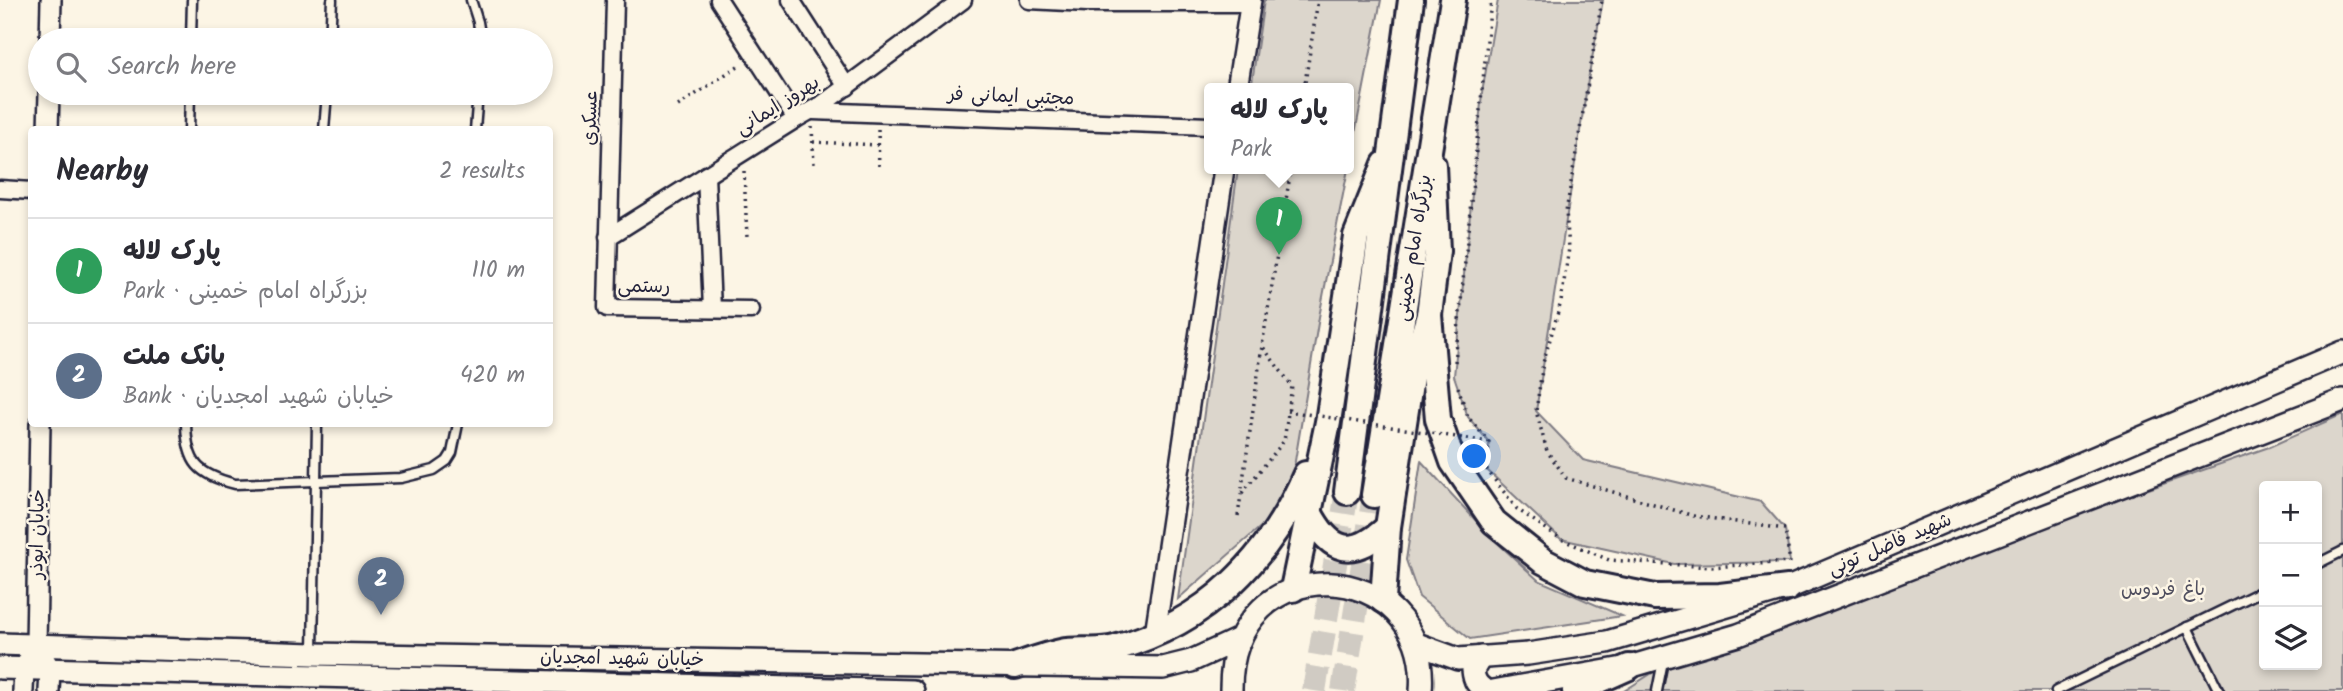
<!DOCTYPE html>
<html lang="en">
<head>
<meta charset="utf-8">
<style>
	body { margin:0; font-family:Kalam,"Playpen Sans Arabic",sans-serif; background:#f7f7f7; color:#2b2b33 }
	.controls { position:absolute; right:21px; bottom:21px; display:grid; overflow:hidden; border-radius:7px; box-shadow:0 4px 10px #0003 }
	.controls button { width:63px; height:63px; display:grid; place-items:center; padding:0; border:0; border-bottom:2px solid #e1e1e2; background:#fff; color:#2b2b33; font:35px sans-serif }
	.you { position:absolute; left:1475px; top:457px; width:24px; height:24px; margin:-18px; border:5px solid #fff; border-radius:50%; background:#1a73e8; box-shadow:0 0 0 10px #1a73e833 }
	.badge { display:grid; place-items:center; width:46px; height:46px; border-radius:50%; background:#c8321e; color:#fff; font-size:23px; font-weight:700 }
	.pin { position:absolute; translate:-50% -58px; filter:drop-shadow(0 2px 4px #0008) }
	.pin::after { content:''; position:absolute; top:37px; width:24px; height:21px; background:inherit; clip-path:polygon(0 0,100% 0,50% 100%) }
	.popup { position:absolute; left:1204px; top:83px; width:150px; height:91px; box-sizing:border-box; display:grid; place-content:center; border-radius:7px; background:#fff; filter:drop-shadow(0 2px 5px #0005); font-size:23px; white-space:nowrap; color:#7c7c81 }
	.popup b { font-size:26px; color:#2b2b33 }
	.popup::after { content:''; position:absolute; left:50%; top:100%; margin-left:-14px; border:14px solid transparent; border-top-color:#fff }
	.list { margin:0; padding:0; list-style:none }
	h2 { display:flex; justify-content:space-between; align-items:center; height:91px; margin:0; padding:0 28px; font-size:30px }
	h2 small { font-size:23px; font-weight:400; color:#7c7c81 }
	.list li { display:grid; grid-template-columns:46px 1fr auto; gap:21px; align-items:center; box-sizing:border-box; height:105px; padding:0 28px; border-top:2px solid #e1e1e2 }
	.list b { display:block; font-size:26px; white-space:nowrap }
	.list p { margin:0; font-size:23px; white-space:nowrap; color:#7c7c81 }
	.list em { font-size:23px; font-style:normal; color:#7c7c81 }
	.icon { flex:none; width:38px; height:38px; fill:none; stroke:currentColor; stroke-width:2; stroke-linecap:round; stroke-linejoin:round }
	.map { position:relative; flex:none; width:2343px; height:691px; overflow:hidden }
	.search { position:absolute; background:#fff; box-shadow:0 4px 10px #0003; left:28px; top:28px; width:525px; height:77px; display:flex; align-items:center; gap:18px; box-sizing:border-box; padding:0 24px; border-radius:38px; color:#7c7c81; font-size:26px }
	.panel { position:absolute; background:#fff; box-shadow:0 4px 10px #0003; left:28px; top:126px; width:525px; height:301px; border-radius:7px }
	.map>svg:first-child { display:block }
	.green { fill:#dcd6cc; stroke:#7f7c84; stroke-width:2; fill-rule:evenodd }
	.lines { fill:none; stroke-linecap:round; stroke-linejoin:round }
	.trunk-tunnel { stroke:#d0cbc3; stroke-width:24; stroke-dasharray:24 12; stroke-linecap:butt }
	.service-casing { stroke:#22223b; stroke-width:13 }
	.minor-casing { stroke:#22223b; stroke-width:21 }
	.tertiary-casing { stroke:#22223b; stroke-width:24 }
	.secondary-casing { stroke:#22223b; stroke-width:26 }
	.primary-casing { stroke:#22223b; stroke-width:30 }
	.trunk-casing { stroke:#22223b; stroke-width:30 }
	.path { stroke:#22223b; stroke-width:3.5; stroke-dasharray:2 5; stroke-linecap:butt }
	.service { stroke:#fcf5e5; stroke-width:8 }
	.minor { stroke:#fcf5e5; stroke-width:16 }
	.tertiary { stroke:#fcf5e5; stroke-width:19 }
	.secondary { stroke:#fcf5e5; stroke-width:21 }
	.primary { stroke:#fcf5e5; stroke-width:24 }
	.trunk { stroke:#fcf5e5; stroke-width:24 }
	.path-bridge { stroke:#22223b; stroke-width:3.5; stroke-dasharray:2 5; stroke-linecap:butt }
	.labels { text-anchor:middle; dominant-baseline:central; stroke-width:5; stroke-linejoin:round; paint-order:stroke }
	.street-label { font-size:19px; fill:#22223b; stroke:#fcf5e5 }
	.park-label { font-size:19px; fill:#504f5f; stroke:#fcf5e5 }
</style>
</head>
<body>
<div class="map">
<svg width="2343" height="691" viewBox="0 0 2343 691">
	<rect width="100%" height="100%" fill="#fcf5e5"/>
	<filter id="ink" filterUnits="userSpaceOnUse"><feTurbulence type="fractalNoise" baseFrequency=".0143" numOctaves="2"/><feDisplacementMap in="SourceGraphic" scale="14" xChannelSelector="R" yChannelSelector="G"/><feConvolveMatrix kernelMatrix="1 2 1 2 8 2 1 2 1" color-interpolation-filters="sRGB"/></filter>
	<g filter="url(#ink)">
		<g class="green">
			<polygon points="1264,0 1381,0 1349,164 1349,89 1251,89"/>
			<polygon points="1498,0 1603,0 1588,80 1536,411 1583,460 1761,502 1785,529 1790,562 1674,564 1561,539 1487,470 1489,442 1468,417 1454,376 1482,93"/>
			<polygon points="1238,169 1348,169 1319,317 1288,503 1178,599"/>
			<path d="M2343 414V691H1624L1690 649 2269 447ZM2264 486H2317V665H2264Z"/>
			<polygon points="1421,461 1490,536 1538,580 1622,616 1470,639 1419,597 1406,560"/>
		</g>
		<g class="lines">
			<g class="trunk-tunnel">
				<polyline points="1314,691 1347,492"/>
				<polyline points="1343,691 1374,495"/>
			</g>
			<defs>
				<g id="service">
					<polyline points="471,0 478,22 481,40"/>
					<polyline points="191,40 192,0"/>
					<polyline points="330,40 332,0"/>
					<polyline points="189,130 190,93"/>
					<polyline points="324,130 327,93"/>
					<polyline points="475,130 478,93"/>
					<path d="M186 424C187 464 198 474 235 484L401 478 434 470 447 461 452 453 458 424"/>
					<polyline points="2317,564 2343,551"/>
					<polyline points="2187,627 2219,691"/>
					<polyline points="313,651 317,424"/>
					<polyline points="1657,691 1663,661"/>
					<polyline points="2056,691 2264,590"/>
				</g>
				<g id="minor">
					<polyline points="615,0 607,308 751,310"/>
					<polyline points="719,0 796,119"/>
					<polyline points="791,0 847,87"/>
					<polyline points="1029,0 1087,3 1251,3"/>
					<polyline points="813,111 1209,126"/>
					<polyline points="706,175 712,309"/>
					<polyline points="0,189 32,191"/>
					<polyline points="608,237 796,119 824,103 963,0"/>
				</g>
				<g id="tertiary">
					<polyline points="50,40 51,0"/>
					<polyline points="1237,89 1251,0"/>
					<polyline points="48,130 49,93"/>
					<polyline points="1155,634 1224,169"/>
					<polyline points="42,655 50,669 49,691"/>
					<polyline points="23,691 24,669 36,645 40,424"/>
				</g>
				<g id="secondary">
					<polyline points="0,644 313,654 1163,668 1191,661 1239,639"/>
					<polyline points="1417,644 1458,659 1528,654 1607,642 1788,588 2343,352"/>
					<path d="M1481 657 1473 670C1474 681 1477 685 1486 691"/>
					<polyline points="0,668 913,691"/>
					<path d="M1231 691C1229 541 1432 555 1421 691"/>
					<polyline points="1493,691 1629,667 1738,635 2343,400"/>
				</g>
				<g id="primary">
					<polyline points="1429,315 1438,419 1453,462 1494,522 1543,561 1585,583 1655,597 1720,596 1788,588"/>
					<path d="M1309 512C1331 554 1353 559 1388 527"/>
					<polyline points="1293,589 1328,422 1356,236 1385,164"/>
					<polyline points="1383,600 1388,527 1411,377 1429,315 1437,251 1433,165"/>
					<path d="M1015 666C1030 661 1046 655 1061 652 1079 648 1098 653 1115 648 1206 623 1269 560 1306 474"/>
					<polyline points="1575,691 1629,667"/>
				</g>
				<g id="trunk">
					<polyline points="1347,492 1411,0"/>
					<polyline points="1374,495 1453,0"/>
				</g>
			</defs>
			<use href="#service" class="service-casing"/>
			<use href="#minor" class="minor-casing"/>
			<use href="#tertiary" class="tertiary-casing"/>
			<use href="#secondary" class="secondary-casing"/>
			<use href="#primary" class="primary-casing"/>
			<use href="#trunk" class="trunk-casing"/>
			<g class="path">
				<polyline points="1304,89 1318,0"/>
				<polyline points="678,106 741,64"/>
				<polyline points="812,127 814,164"/>
				<polyline points="878,129 879,171"/>
				<polyline points="813,142 878,145"/>
				<polyline points="744,171 747,237"/>
				<polyline points="1455,362 1491,0"/>
				<polyline points="1458,387 1468,417 1489,442 1487,470 1517,509 1561,539 1609,560 1710,567 1790,562 1785,529 1694,516 1566,478 1547,451 1536,411 1543,363 1561,302 1569,248 1566,212 1602,0"/>
				<polyline points="1242,493 1284,441 1292,386 1263,347"/>
				<polyline points="1238,516 1262,346 1291,169"/>
			</g>
			<use href="#service" class="service"/>
			<use href="#minor" class="minor"/>
			<use href="#tertiary" class="tertiary"/>
			<use href="#secondary" class="secondary"/>
			<use href="#primary" class="primary"/>
			<use href="#trunk" class="trunk"/>
			<polyline class="path-bridge" points="1287,411 1489,442"/>
		</g>
	</g>
	<g class="labels">
		<g class="street-label">
			<text transform="translate(1011 97) rotate(2)">مجتبی ایمانی فر</text>
			<text transform="translate(778 106) rotate(-32)">بهروز ایمانی</text>
			<text transform="translate(591 118) rotate(-88)">عسکری</text>
			<text transform="translate(1414 248) rotate(-81)">بزرگراه امام خمینی</text>
			<text transform="translate(644 287) rotate(1)">رستمی</text>
			<text transform="translate(38 534) rotate(-89)">خیابان ابوذر</text>
			<text transform="translate(1890 545) rotate(-23)">شهید فاضل تونی</text>
			<text transform="translate(622 659) rotate(1)">خیابان شهید امجدیان</text>
		</g>
		<g class="park-label">
			<text x="2163" y="590">باغ فردوس</text>
		</g>
	</g>
</svg>
<div class="controls">
<button>+</button>
<button>−</button>
<button><svg class="icon" aria-label="layers" viewBox="0 0 24 24"><path d="M12 4l9 5-9 5-9-5zM3 14l9 5 9-5"/></svg></button>
</div>
<div class="you"></div>
<div class="pin badge" style="left:1279px;top:255px;background:#2e9e5b">1</div>
<div class="popup"><b>پارک لاله</b>Park</div>
<div class="pin badge" style="left:381px;top:615px;background:#5c6f8a">2</div>
<div class="search"><svg class="icon" aria-label="search" viewBox="0 0 24 24"><circle cx="10" cy="10" r="6"/><path d="M15 15l6 6"/></svg>Search here</div>
<section class="panel">
<h2>Nearby<small>2 results</small></h2>
<ul class="list">
<li><span class="badge" style="background:#2e9e5b">1</span><div><b>پارک لاله</b><p>Park · بزرگراه امام خمینی</p></div><em>110 m</em></li>
<li><span class="badge" style="background:#5c6f8a">2</span><div><b>بانک ملت</b><p>Bank · خیابان شهید امجدیان</p></div><em>420 m</em></li>
</ul>
</section>
</div>
</body>
</html>
